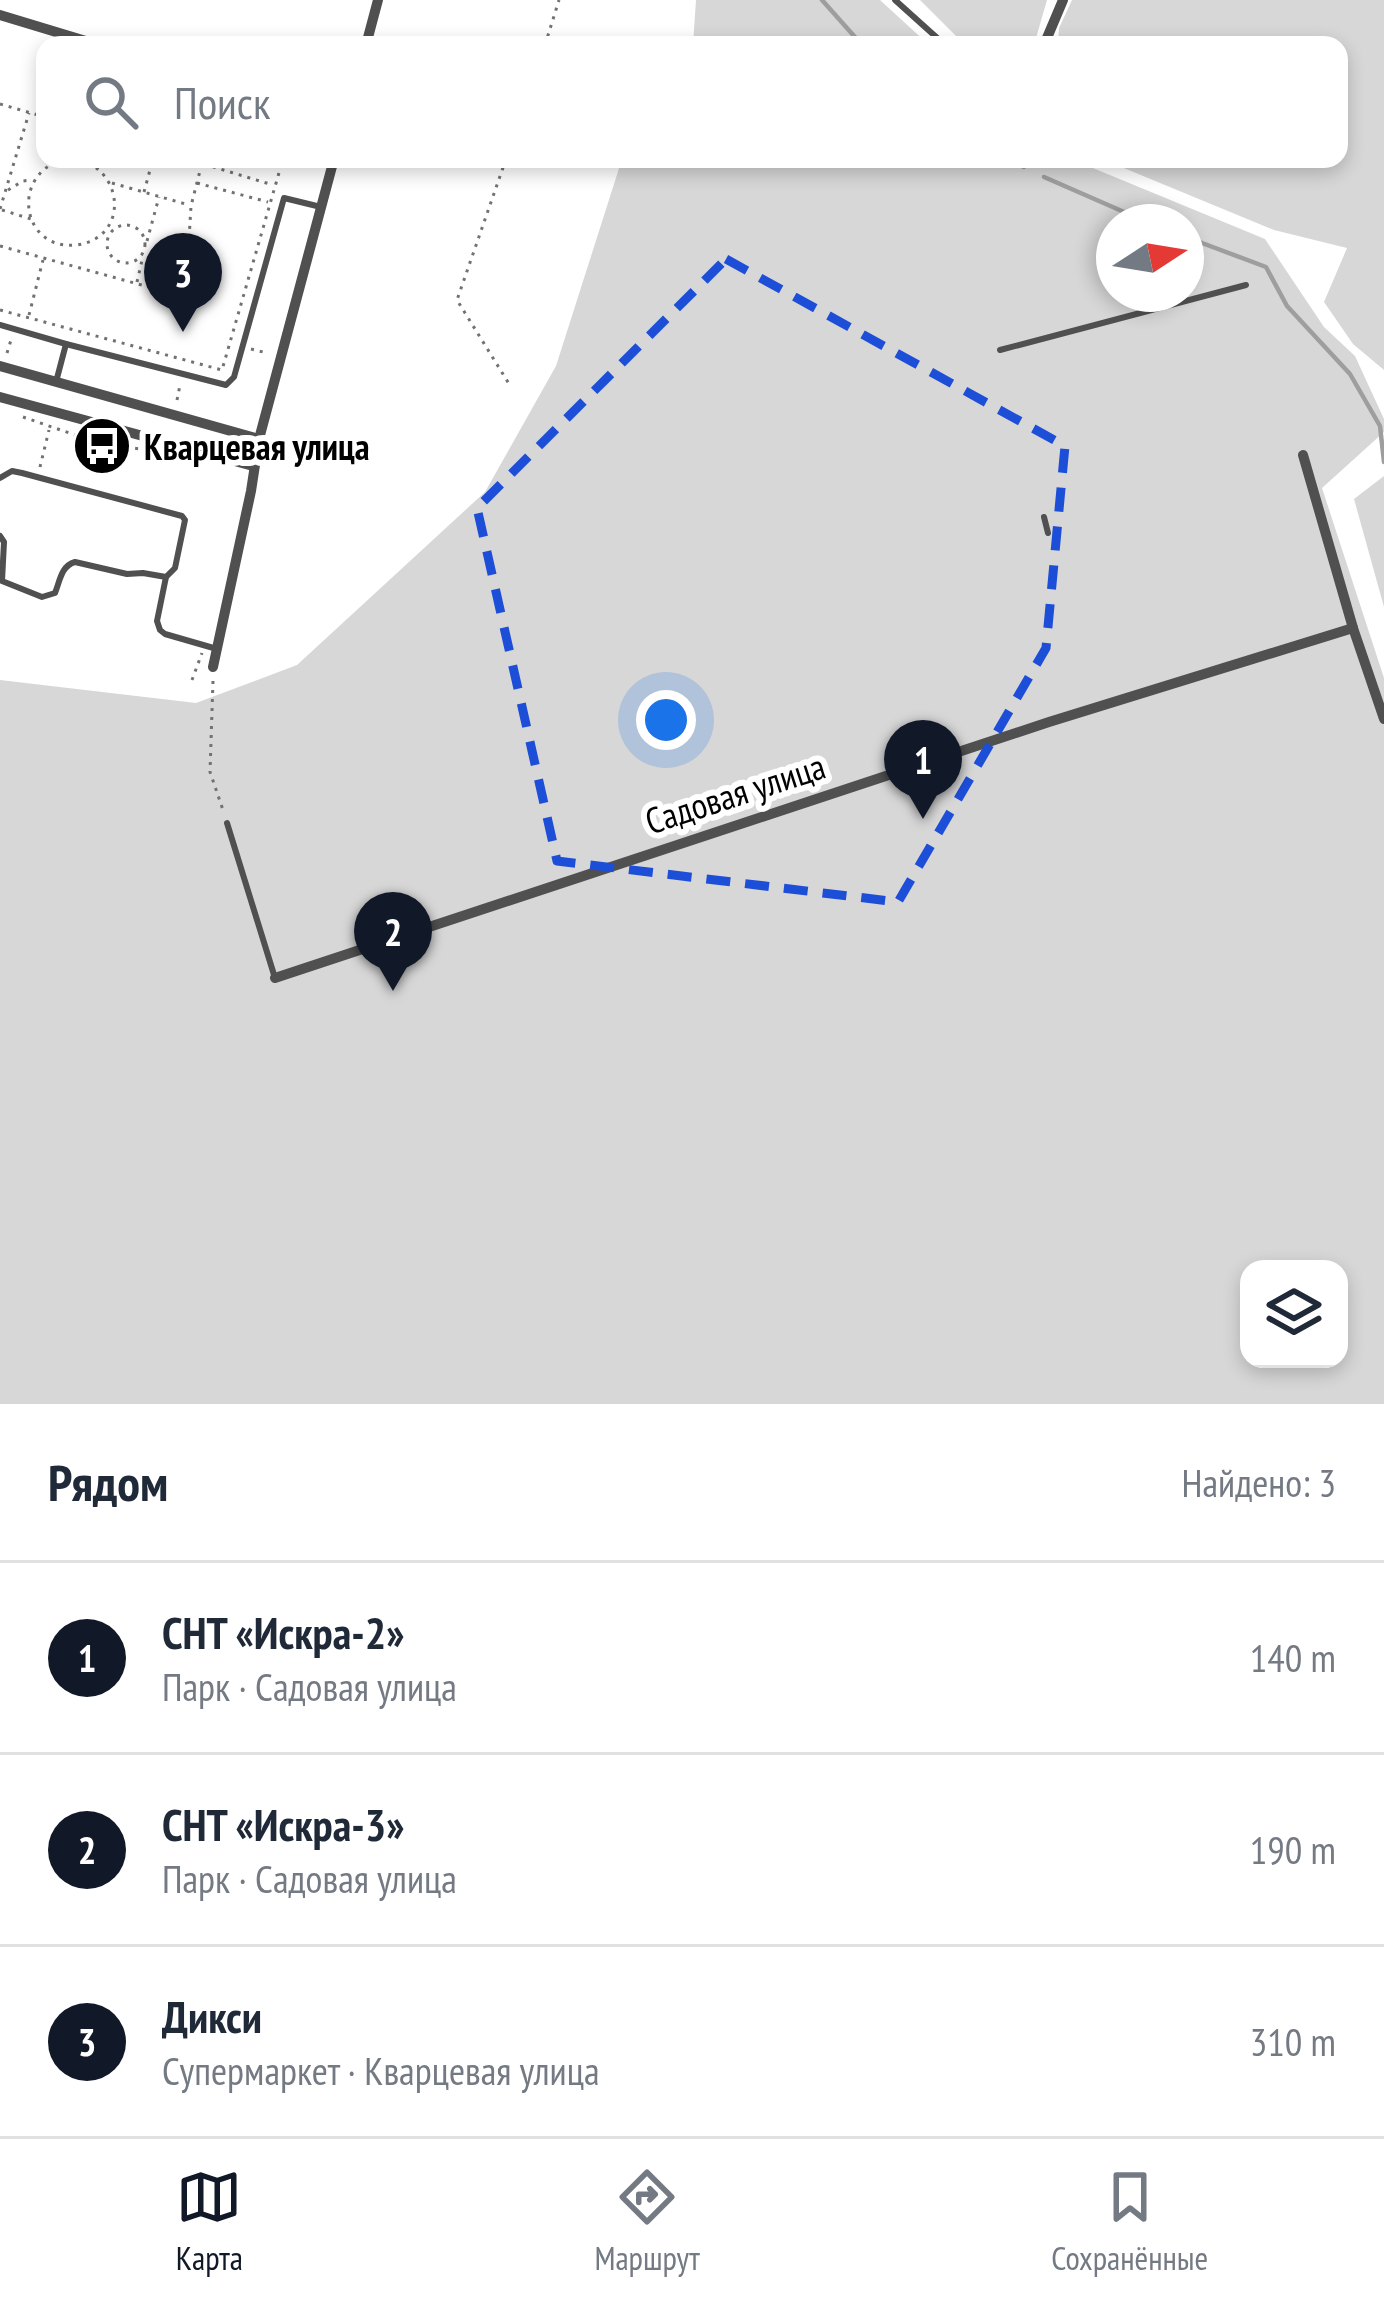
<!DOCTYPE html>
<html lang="ru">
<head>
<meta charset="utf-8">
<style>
	body { margin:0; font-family:"PT Sans Narrow",sans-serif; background:#f6f6f7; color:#1f2937 }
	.controls { position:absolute; right:36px; bottom:36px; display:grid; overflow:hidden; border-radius:24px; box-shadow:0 6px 18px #0003 }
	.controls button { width:108px; height:108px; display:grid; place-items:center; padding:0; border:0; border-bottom:3px solid #e0e1e3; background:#fff; color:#1f2937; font:60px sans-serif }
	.compass { position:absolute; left:1096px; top:204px; width:108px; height:108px; border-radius:50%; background:#fff; box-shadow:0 6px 18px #0003; rotate:78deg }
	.you { position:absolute; left:666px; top:720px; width:42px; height:42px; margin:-30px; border:9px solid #fff; border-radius:50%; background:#1a73e8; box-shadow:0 0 0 18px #1a73e833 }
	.badge { display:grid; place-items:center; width:78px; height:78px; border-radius:50%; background:#111827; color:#fff; font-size:39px; font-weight:700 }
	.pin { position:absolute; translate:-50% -99px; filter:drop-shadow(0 3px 6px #0008) }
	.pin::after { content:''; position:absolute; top:63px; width:42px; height:36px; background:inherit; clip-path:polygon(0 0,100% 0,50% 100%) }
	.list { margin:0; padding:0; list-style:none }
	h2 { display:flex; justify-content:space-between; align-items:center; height:156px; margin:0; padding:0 48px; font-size:51px }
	h2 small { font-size:39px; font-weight:400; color:#747a83 }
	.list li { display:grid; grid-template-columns:78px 1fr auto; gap:36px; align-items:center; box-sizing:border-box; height:192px; padding:0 48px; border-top:3px solid #e0e1e3 }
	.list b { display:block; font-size:45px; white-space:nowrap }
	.list p { margin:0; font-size:39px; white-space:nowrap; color:#747a83 }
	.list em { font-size:39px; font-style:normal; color:#747a83 }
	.icon { flex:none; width:66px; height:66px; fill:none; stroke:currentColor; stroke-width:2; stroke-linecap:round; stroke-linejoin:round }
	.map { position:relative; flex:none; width:1384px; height:1404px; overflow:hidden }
	.search { position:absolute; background:#fff; box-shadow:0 6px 18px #0003; left:36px; right:36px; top:36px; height:132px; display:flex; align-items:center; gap:30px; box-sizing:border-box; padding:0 42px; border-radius:24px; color:#747a83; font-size:45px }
	.sheet { height:732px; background:#fff }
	nav { display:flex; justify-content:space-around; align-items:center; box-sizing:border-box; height:168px; border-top:3px solid #e0e1e3; background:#fff; font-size:33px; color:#747a83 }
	nav a { display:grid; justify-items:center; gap:6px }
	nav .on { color:#111827 }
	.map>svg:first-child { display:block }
	.green { fill:#d7d7d7; fill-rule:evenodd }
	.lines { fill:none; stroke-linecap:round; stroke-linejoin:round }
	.stream { stroke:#9e9e9e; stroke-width:4.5 }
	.path { stroke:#727272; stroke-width:3; stroke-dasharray:3 6; stroke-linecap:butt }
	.lane { stroke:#505050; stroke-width:6 }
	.street { stroke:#505050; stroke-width:10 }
	.marked { fill:none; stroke:#1d4ed8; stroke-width:9; stroke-dasharray:24 15; stroke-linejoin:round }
	.labels { text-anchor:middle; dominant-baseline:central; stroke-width:12; stroke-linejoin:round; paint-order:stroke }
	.poi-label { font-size:36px; font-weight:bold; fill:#000; stroke:#fff; text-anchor:start }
	.street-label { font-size:36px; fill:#000; stroke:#fff }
</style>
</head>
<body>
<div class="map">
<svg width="1384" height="1404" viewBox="0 0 1384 1404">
	<rect width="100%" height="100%" fill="#fff"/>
	<g class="green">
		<polygon points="696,0 880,0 929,45 693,45"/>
		<polygon points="920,0 1047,0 1034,45 965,45"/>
		<polygon points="1072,0 1384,0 1384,370 1353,344 1324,302 1347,248 1274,230 1102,159 1339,159 1339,45 1058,45 1059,28"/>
		<path d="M622 159H1071L1265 239 1324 327 1355 356 1384 419V432L1322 488 1384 678V1404H0V680L196 703 297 665 485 492 556 366ZM1114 222H1186V294H1114ZM1249 1269H1339V1359H1249Z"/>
		<polygon points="1384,476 1384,607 1354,499"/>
	</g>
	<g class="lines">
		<g class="stream">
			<polyline points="822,0 862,45"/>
			<polyline points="1005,159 1024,167"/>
			<polyline points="1044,177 1147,222"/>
			<polyline points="1186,237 1266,267 1287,306 1350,374 1380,426 1384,462"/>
		</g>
		<g class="path">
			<polyline points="545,45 559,0"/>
			<polyline points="0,104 45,117"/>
			<path d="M64 159C9 175 22 251 76 245 128 239 126 172 78 159"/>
			<polyline points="187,159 273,185"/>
			<polyline points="506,159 457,300 511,387"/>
			<polyline points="112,183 189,205"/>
			<polyline points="197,183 268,202"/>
			<polyline points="8,190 23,181 32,180"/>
			<polyline points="144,192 153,159"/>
			<polyline points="0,209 29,113"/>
			<polyline points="2,210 31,219"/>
			<circle cx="126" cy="244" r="19"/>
			<polyline points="147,241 159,197"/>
			<polyline points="0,246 178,295 188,256 191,206 202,163"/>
			<polyline points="137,282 143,256"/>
			<polyline points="0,310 222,370 283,159"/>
			<polyline points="29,315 43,260"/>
			<polyline points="251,349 267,353"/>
			<polyline points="7,353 11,340"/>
			<polyline points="177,400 180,385"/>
			<polyline points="23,417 104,445 141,449"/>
			<polyline points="40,467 49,430"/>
			<polyline points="192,680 202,653"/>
			<polyline points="213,681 210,772 224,813"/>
		</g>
		<g class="lane">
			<polyline points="895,0 945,45"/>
			<polyline points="0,325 66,344 56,382"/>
			<polyline points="66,344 226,385 234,377 284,198 321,207"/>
			<polyline points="1000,350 1246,285"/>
			<polyline points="0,478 12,471 22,473 182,516 185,520 175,568 166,577 157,621 160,630 165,634 217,649"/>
			<polyline points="1044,517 1048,533"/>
			<path d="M0 536 4 542 2 581 42 597 55 593C60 581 61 566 75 562L127 574 143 573 166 577"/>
			<polyline points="227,823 275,978"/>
		</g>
		<g class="street">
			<polyline points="0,15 99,45"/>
			<polyline points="366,45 378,0"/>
			<polyline points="1044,45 1063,0"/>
			<polyline points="0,366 259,439"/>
			<polyline points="0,397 253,466"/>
			<polyline points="1303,455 1353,628 1384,719"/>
			<polyline points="213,667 251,491 259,439 334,159"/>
			<polyline points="275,978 1049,722 1353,628"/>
		</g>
	</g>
	<path class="marked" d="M726 259 1065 446 1046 648 898 902 557 861 477 508Z"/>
	<defs>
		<symbol id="bus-disc" viewBox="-11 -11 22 22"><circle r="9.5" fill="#000" stroke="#fff"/><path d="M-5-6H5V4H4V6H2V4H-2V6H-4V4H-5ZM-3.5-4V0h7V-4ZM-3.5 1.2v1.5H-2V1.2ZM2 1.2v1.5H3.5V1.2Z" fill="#fff"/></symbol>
	</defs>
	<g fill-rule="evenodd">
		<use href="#bus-disc" x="69" y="413" width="66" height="66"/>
	</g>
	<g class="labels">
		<g class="poi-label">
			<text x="144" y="446">Кварцевая улица</text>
		</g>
		<g class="street-label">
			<text transform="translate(735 793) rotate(-18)">Садовая улица</text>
		</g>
	</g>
</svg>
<div class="controls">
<button><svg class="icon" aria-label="layers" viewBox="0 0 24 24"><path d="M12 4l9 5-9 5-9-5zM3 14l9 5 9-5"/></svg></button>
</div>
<svg class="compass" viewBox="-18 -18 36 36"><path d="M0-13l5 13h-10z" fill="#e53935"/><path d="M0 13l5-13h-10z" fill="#747a83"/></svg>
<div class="you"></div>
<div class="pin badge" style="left:923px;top:819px">1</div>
<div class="pin badge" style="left:393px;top:991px">2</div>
<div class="pin badge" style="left:183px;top:332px">3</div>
<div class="search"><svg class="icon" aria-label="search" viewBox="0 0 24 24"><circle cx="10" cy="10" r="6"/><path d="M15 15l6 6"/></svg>Поиск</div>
</div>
<section class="sheet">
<h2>Рядом<small>Найдено: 3</small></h2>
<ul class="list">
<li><span class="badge">1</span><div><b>СНТ «Искра-2»</b><p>Парк · Садовая улица</p></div><em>140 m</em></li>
<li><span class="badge">2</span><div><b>СНТ «Искра-3»</b><p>Парк · Садовая улица</p></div><em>190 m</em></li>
<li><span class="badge">3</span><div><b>Дикси</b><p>Супермаркет · Кварцевая улица</p></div><em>310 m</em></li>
</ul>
</section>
<nav>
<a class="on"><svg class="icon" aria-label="map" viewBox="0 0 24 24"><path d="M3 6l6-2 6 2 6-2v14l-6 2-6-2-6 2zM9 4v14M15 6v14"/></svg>Карта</a>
<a><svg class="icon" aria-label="directions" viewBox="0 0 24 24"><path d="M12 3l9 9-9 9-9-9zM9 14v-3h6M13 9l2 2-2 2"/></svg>Маршрут</a>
<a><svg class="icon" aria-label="saved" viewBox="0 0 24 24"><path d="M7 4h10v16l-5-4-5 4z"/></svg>Сохранённые</a>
</nav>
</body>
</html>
